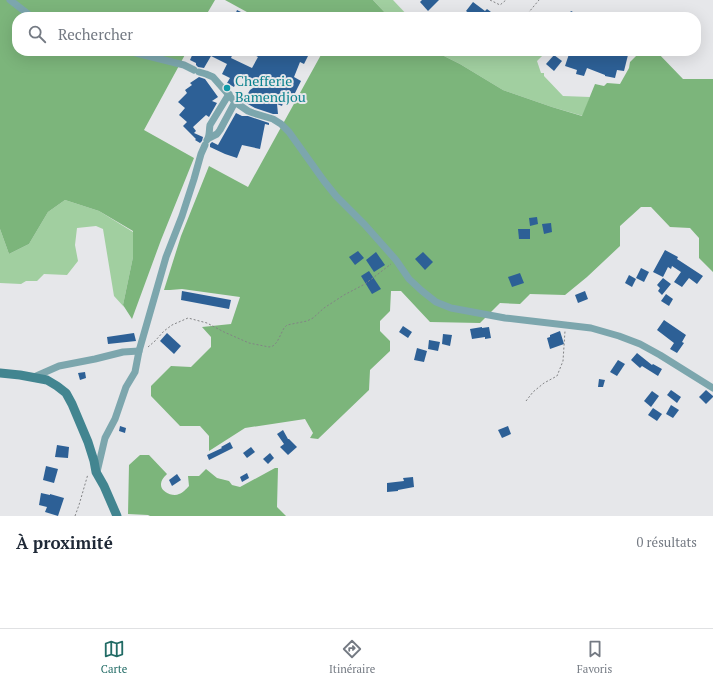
<!DOCTYPE html>
<html lang="fr">
<head>
<meta charset="utf-8">
<style>
	body { margin:0; font-family:"PT Serif",serif; background:#f6f6f7; color:#1f2937 }
	.list { margin:0; padding:0; list-style:none }
	h2 { display:flex; justify-content:space-between; align-items:center; height:52px; margin:0; padding:0 16px; font-size:17px }
	h2 small { font-size:13px; font-weight:400; color:#747a83 }
	.icon { flex:none; width:22px; height:22px; fill:none; stroke:currentColor; stroke-width:2; stroke-linecap:round; stroke-linejoin:round }
	.map { position:relative; flex:none; width:713px; height:516px; overflow:hidden }
	.search { position:absolute; background:#fff; box-shadow:0 4px 16px #0002; left:12px; right:12px; top:12px; height:44px; display:flex; align-items:center; gap:10px; box-sizing:border-box; padding:0 14px; border-radius:16px; color:#747a83; font-size:15px }
	.sheet { height:112px; background:#fff }
	nav { display:flex; justify-content:space-around; align-items:center; box-sizing:border-box; height:56px; border-top:1px solid #e0e1e3; background:#fff; font-size:11px; color:#747a83 }
	nav a { display:grid; justify-items:center; gap:2px }
	nav .on { color:#216b65 }
	.map>svg:first-child { display:block }
	.green { fill:#a1cfa0 }
	.forest { fill:#7cb57b }
	.building { fill:#2d6096 }
	.lines { fill:none; stroke-linecap:round; stroke-linejoin:round }
	.path { stroke:#828385; stroke-width:1; stroke-dasharray:2 2; stroke-linecap:butt }
	.street { stroke:#7ca6ad; stroke-width:7 }
	.secondary { stroke:#428590; stroke-width:9 }
	.culture-dot { fill:#0f9aa8; stroke:#e6e7ea; stroke-width:1.5 }
	.labels { text-anchor:middle; dominant-baseline:central; stroke-width:4; stroke-linejoin:round; paint-order:stroke }
	.culture-label { font-size:14px; fill:#0d838f; stroke:#e6e7ea; text-anchor:start }
</style>
</head>
<body>
<div class="map">
<svg width="713" height="516" viewBox="0 0 713 516">
	<rect width="100%" height="100%" fill="#e6e7ea"/>
	<g class="green">
		<polygon points="373,0 393,0 409,17 389,17"/>
		<polygon points="434,51 442,51 445,54 455,54 458,51 539,51 543,55 537,61 541,73 544,73 544,76 563,96 590,97 583,116 552,107 503,90 460,64"/>
		<polygon points="65,200 99,211 133,232 133,257 123,305 124,307 114,296 103,229 96,226 77,228 75,245 78,261 67,275 44,274 37,281 26,281 21,284 0,283 0,229 9,254 29,244 48,212"/>
	</g>
	<g class="forest">
		<polygon points="0,0 215,0 205,17 17,17 17,51 187,51 144,130 194,158 161,240 132,319 123,305 133,257 133,231 99,211 65,200 48,212 29,244 9,254 0,229"/>
		<polygon points="225,0 373,0 389,17 256,17"/>
		<polygon points="319,51 434,51 460,64 503,90 552,107 582,116 595,84 604,86 607,83 620,84 629,68 630,62 641,51 656,51 683,79 713,79 713,272 699,258 699,238 690,228 670,227 651,207 641,207 620,226 620,246 587,277 565,295 530,294 520,304 500,303 480,323 430,322 401,291 391,291 390,311 380,321 380,331 390,341 390,351 370,370 369,390 318,439 310,438 313,433 305,419 245,428 209,451 209,436 200,426 180,426 151,396 151,386 171,366 191,367 211,347 211,337 202,327 231,324 240,297 182,289 170,290 164,290 181,236 209,166 248,187 322,53"/>
		<path d="M140 455H149L167 474C164 477 161 480 161 485 161 492 173 497 179 494 183 493 186 489 189 486L188 476H199L206 469 217 478 229 481 232 485 240 487 275 468H278L277 507 286 516H150L148 515 128 514 129 465Z"/>
	</g>
	<g class="building">
		<polygon points="422,0 439,0 428,11 420,2"/>
		<polygon points="473,2 485,11 487,9 491,12 489,14 493,17 482,17 479,15 477,17 474,17 466,11"/>
		<polygon points="237,10 243,13 241,17 235,15"/>
		<polygon points="571,11 577,14 575,17 567,17"/>
		<polygon points="194,51 197,53 198,51 234,51 231,58 252,68 258,57 247,51 268,51 273,53 274,51 301,51 301,53 308,56 304,64 300,62 294,77 301,81 294,95 287,91 282,106 277,104 278,114 273,114 255,108 246,103 245,100 247,95 250,90 259,84 240,74 234,87 227,83 230,78 222,74 227,64 211,56 204,68 198,67 196,65 196,63 190,60"/>
		<polygon points="570,51 629,51 624,71 617,70 615,78 605,76 605,75 587,68 584,76 576,74 577,70 565,66"/>
		<polygon points="554,55 562,61 554,71 546,64"/>
		<polygon points="199,77 205,79 218,97 212,101 217,103 209,117 206,115 193,127 196,131 194,133 203,137 202,141 200,143 195,140 196,139 183,126 187,122 179,115 185,108 178,102 187,93 185,90 192,85 190,83"/>
		<polygon points="236,113 242,116 248,116 269,123 269,125 265,124 260,149 242,145 237,158 225,154 210,147 210,144 212,142 218,145"/>
		<polygon points="537,217 538,224 530,226 529,218"/>
		<polygon points="551,223 552,232 544,234 542,224"/>
		<polygon points="518,229 530,229 530,239 519,239"/>
		<polygon points="665,250 678,257 677,259 703,276 697,284 689,278 682,287 674,282 681,272 672,266 671,269 668,267 663,277 653,272"/>
		<polygon points="358,251 364,258 355,265 349,257"/>
		<polygon points="376,252 385,265 374,272 366,260"/>
		<polygon points="423,252 433,262 425,270 415,259"/>
		<polygon points="641,268 649,272 644,282 636,278"/>
		<polygon points="369,271 381,289 372,294 361,276"/>
		<polygon points="520,273 524,283 512,287 508,277"/>
		<polygon points="629,275 636,279 632,287 625,283"/>
		<polygon points="663,278 671,284 662,295 658,291 660,288 657,285"/>
		<polygon points="182,291 231,300 229,309 181,300"/>
		<polygon points="585,291 588,299 578,303 575,295"/>
		<polygon points="666,294 673,299 669,306 661,301"/>
		<polygon points="664,320 686,335 682,342 684,343 677,353 670,349 674,343 657,330"/>
		<polygon points="403,326 412,332 408,338 399,332"/>
		<polygon points="482,327 482,328 489,327 491,338 485,339 485,337 472,339 470,329"/>
		<polygon points="560,331 564,344 550,349 547,338 550,337 550,335"/>
		<polygon points="134,333 136,341 108,344 107,337"/>
		<polygon points="167,333 181,346 174,354 160,341"/>
		<polygon points="443,334 452,335 450,346 442,344"/>
		<polygon points="429,340 440,342 438,351 428,349"/>
		<polygon points="417,348 427,351 424,362 414,360"/>
		<polygon points="637,353 652,365 653,364 662,369 658,376 642,366 640,368 631,360"/>
		<polygon points="618,360 625,364 617,376 610,372"/>
		<polygon points="85,372 86,378 80,380 78,373"/>
		<polygon points="599,379 605,380 603,387 598,387"/>
		<polygon points="671,390 681,397 677,403 667,395"/>
		<polygon points="706,390 713,396 713,397 706,404 699,397"/>
		<polygon points="652,391 659,396 651,407 644,401"/>
		<polygon points="671,405 679,410 673,418 666,414"/>
		<polygon points="653,408 662,414 657,421 648,415"/>
		<polygon points="120,426 126,428 125,433 119,431"/>
		<polygon points="508,426 511,434 502,438 498,430"/>
		<polygon points="283,430 288,439 289,439 297,447 288,455 280,447 284,444 277,434"/>
		<polygon points="230,442 233,448 209,460 207,455 222,448 221,447"/>
		<polygon points="57,445 69,447 68,458 55,457"/>
		<polygon points="251,447 255,452 247,458 243,453"/>
		<polygon points="270,453 274,458 268,464 263,459"/>
		<polygon points="46,466 58,469 54,483 43,480"/>
		<polygon points="247,473 249,478 242,482 240,477"/>
		<polygon points="177,474 181,480 172,486 169,480"/>
		<polygon points="413,477 414,487 398,490 398,491 387,492 387,483 404,481 403,478"/>
		<polygon points="41,493 50,495 50,494 64,498 58,516 45,512 47,507 39,505"/>
	</g>
	<g class="lines">
		<g class="path">
			<polyline points="490,0 500,5 506,0"/>
			<polyline points="526,17 529,12 539,0"/>
			<polyline points="148,347 155,341 164,331 172,325 188,318 207,323 224,332 249,343 269,347 273,346 277,342 284,328 287,325 307,321 313,318 324,308 344,295 365,284 391,264"/>
			<polyline points="526,401 533,392 544,383 557,376 563,361 565,331"/>
			<polyline points="75,516 79,505 88,474"/>
		</g>
		<g class="street">
			<polyline points="10,0 32,17"/>
			<polyline points="128,51 184,65 194,70"/>
			<polyline points="199,72 206,74 213,77 235,102 248,111 253,113 273,119 281,124 289,132 324,181 336,196 365,225 396,260 409,279 422,291 436,302 451,308 505,318 591,328 619,336 640,344 660,355 713,388"/>
			<polyline points="209,138 217,134 220,130 235,102"/>
			<path d="M207 140C210 136 209 130 210 125L229 94"/>
			<polyline points="34,377 59,366 95,359 123,352 139,351"/>
			<polyline points="97,472 105,438 115,419 126,387 135,372 139,351 166,257 182,216 194,179 201,154 205,145"/>
		</g>
		<polyline class="secondary" points="0,373 20,375 47,380 57,386 66,393 72,404 88,442 94,461 96,472 104,486 117,516"/>
	</g>
	<circle class="culture-dot" cx="227" cy="88" r="4"/>
	<g class="labels">
		<g class="culture-label">
			<text x="235" y="80">Chefferie<tspan x="235" dy="16">Bamendjou</tspan></text>
		</g>
	</g>
</svg>
<div class="search"><svg class="icon" aria-label="search" viewBox="0 0 24 24"><circle cx="10" cy="10" r="6"/><path d="M15 15l6 6"/></svg>Rechercher</div>
</div>
<section class="sheet">
<h2>À proximité<small>0 résultats</small></h2>
<ul class="list">
</ul>
</section>
<nav>
<a class="on"><svg class="icon" aria-label="map" viewBox="0 0 24 24"><path d="M3 6l6-2 6 2 6-2v14l-6 2-6-2-6 2zM9 4v14M15 6v14"/></svg>Carte</a>
<a><svg class="icon" aria-label="directions" viewBox="0 0 24 24"><path d="M12 3l9 9-9 9-9-9zM9 14v-3h6M13 9l2 2-2 2"/></svg>Itinéraire</a>
<a><svg class="icon" aria-label="saved" viewBox="0 0 24 24"><path d="M7 4h10v16l-5-4-5 4z"/></svg>Favoris</a>
</nav>
</body>
</html>
